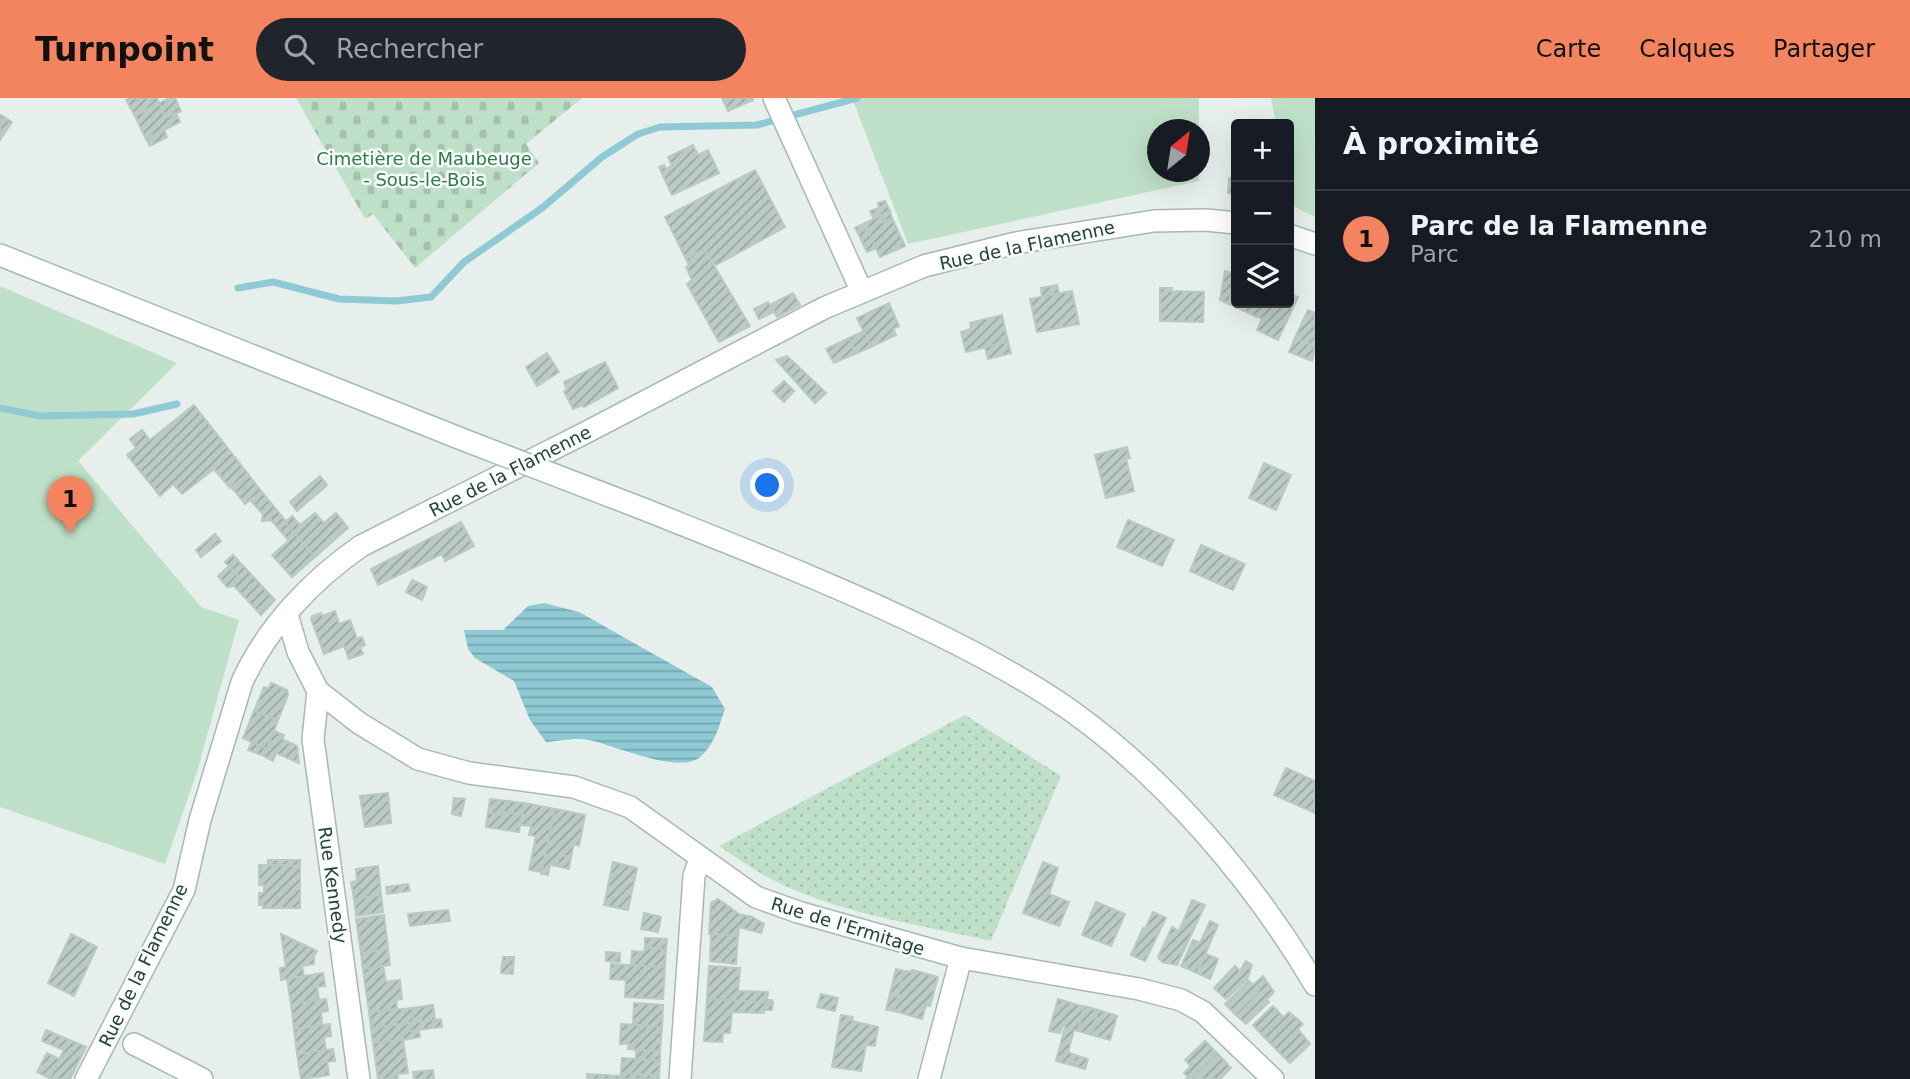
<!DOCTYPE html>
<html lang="fr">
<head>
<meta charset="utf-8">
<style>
	body { margin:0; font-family:"DejaVu Sans",sans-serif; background:#20242c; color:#f1f3f6 }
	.controls { position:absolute; right:21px; top:21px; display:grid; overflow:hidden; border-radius:7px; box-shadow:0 7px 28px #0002 }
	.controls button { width:63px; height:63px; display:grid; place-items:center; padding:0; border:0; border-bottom:2px solid #363941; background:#171b24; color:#f1f3f6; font:35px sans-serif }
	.compass { position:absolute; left:1147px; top:21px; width:63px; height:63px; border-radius:50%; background:#171b24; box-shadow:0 7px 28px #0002; rotate:30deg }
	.you { position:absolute; left:768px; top:388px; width:24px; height:24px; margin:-18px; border:5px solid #fff; border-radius:50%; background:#1a73e8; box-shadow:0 0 0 10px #1a73e833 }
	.badge { display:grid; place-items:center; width:46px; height:46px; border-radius:50%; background:#f4845f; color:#111; font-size:23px; font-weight:700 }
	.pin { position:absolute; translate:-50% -58px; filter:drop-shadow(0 2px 4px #0008) }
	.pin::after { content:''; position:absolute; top:37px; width:24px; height:21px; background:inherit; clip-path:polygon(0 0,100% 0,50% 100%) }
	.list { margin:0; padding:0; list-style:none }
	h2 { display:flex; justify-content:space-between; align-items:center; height:91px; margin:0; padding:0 28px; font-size:30px }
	h2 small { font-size:23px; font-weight:400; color:#9ea1a6 }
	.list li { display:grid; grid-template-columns:46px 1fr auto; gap:21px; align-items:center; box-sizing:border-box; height:98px; padding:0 28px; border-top:2px solid #363941 }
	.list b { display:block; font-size:26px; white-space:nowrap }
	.list p { margin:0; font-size:23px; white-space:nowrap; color:#9ea1a6 }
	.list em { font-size:23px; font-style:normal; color:#9ea1a6 }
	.icon { flex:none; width:38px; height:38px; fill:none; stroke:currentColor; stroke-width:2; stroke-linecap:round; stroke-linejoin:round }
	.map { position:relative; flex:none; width:1315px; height:981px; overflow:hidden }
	header { display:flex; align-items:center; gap:42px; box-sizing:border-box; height:98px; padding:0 35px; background:#f4845f; color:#111 }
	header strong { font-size:33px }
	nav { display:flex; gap:38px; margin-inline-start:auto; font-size:24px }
	.search { width:490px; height:63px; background:#20242c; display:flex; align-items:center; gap:18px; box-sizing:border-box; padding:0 24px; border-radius:38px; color:#9ea1a6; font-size:26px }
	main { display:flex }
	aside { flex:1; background:#171b24 }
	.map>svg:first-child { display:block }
	.grass { fill:url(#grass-dots) }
	.cemetery { fill:url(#cemetery-stones) }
	.park { fill:#bfe0c8 }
	.water { fill:url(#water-rules) }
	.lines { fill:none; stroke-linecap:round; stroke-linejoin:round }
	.stream { stroke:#8ec9d4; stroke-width:7 }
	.building { fill:url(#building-hatch); stroke:#b8c9c2; stroke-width:2 }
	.minor-casing { stroke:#a8b8b2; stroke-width:24 }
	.secondary-casing { stroke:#a4bbb3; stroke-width:24 }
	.minor { stroke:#fff; stroke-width:21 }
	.secondary { stroke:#fff; stroke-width:21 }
	.secondary-bridge-casing { stroke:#a4bbb3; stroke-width:24; stroke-linecap:butt }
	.secondary-bridge { stroke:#fff; stroke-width:21 }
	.labels { text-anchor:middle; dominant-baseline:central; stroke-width:5; stroke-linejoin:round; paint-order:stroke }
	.park-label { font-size:18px; fill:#2d7a4b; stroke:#f7fbf9 }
	.street-label { font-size:18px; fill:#24423a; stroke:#f7fbf9 }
</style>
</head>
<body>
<header>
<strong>Turnpoint</strong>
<div class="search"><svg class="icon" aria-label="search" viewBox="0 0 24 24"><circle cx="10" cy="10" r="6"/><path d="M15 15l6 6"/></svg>Rechercher</div>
<nav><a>Carte</a><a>Calques</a><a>Partager</a></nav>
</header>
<main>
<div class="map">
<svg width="1315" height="981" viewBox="0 0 1315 981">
	<defs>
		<pattern id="grass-dots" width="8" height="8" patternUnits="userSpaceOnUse" patternTransform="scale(1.75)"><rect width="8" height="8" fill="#bfe0c8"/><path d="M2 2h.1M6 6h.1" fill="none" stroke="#a4c1ad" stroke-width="1.8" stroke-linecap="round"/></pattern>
		<pattern id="cemetery-stones" width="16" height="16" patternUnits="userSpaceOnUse" patternTransform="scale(1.75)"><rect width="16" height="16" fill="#bfe0c8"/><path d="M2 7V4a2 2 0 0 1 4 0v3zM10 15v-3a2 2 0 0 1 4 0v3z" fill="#a4c1ad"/></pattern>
		<pattern id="water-rules" width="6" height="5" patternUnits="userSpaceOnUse" patternTransform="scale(1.75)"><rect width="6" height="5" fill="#8ec9d4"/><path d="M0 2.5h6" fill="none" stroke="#74a5ad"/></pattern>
		<pattern id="building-hatch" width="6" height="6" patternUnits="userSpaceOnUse" patternTransform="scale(1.75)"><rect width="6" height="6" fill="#bbcac4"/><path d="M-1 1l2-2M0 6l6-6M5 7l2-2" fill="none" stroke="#98a6a0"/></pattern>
	</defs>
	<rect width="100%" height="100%" fill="#e6efeb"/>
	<path class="grass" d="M965 617 1061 678 991 843C922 827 848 817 783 787 761 777 740 762 719 748Z"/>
	<polygon class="cemetery" points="296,0 582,0 526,46 539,65 415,170 373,116 365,121"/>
	<g class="park">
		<polygon points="852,0 1199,0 1199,31 1157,32 1157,74 1199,74 1199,83 908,146"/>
		<polygon points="1271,0 1315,0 1315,119 1289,106 1289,26 1276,26"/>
		<polygon points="0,188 177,265 78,363 201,509 239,522 197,674 165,766 0,709"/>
	</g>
	<path class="water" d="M544 505 579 514 712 589 725 611C719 628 715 646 700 659 679 677 614 647 589 642 576 639 559 643 546 644L530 622 514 583 475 560 468 551 464 532H503L528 508Z"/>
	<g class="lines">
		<g class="stream">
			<polyline points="238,190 273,184 339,201 396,203 431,199 464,164 542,110 602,59 638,36 660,29 757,27 857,0"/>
			<polyline points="0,310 40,318 133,316 177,306"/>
		</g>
	</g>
	<g class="building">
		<polygon points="131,0 157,0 159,5 135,18 126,2"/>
		<polygon points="170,0 175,0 181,13 166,20 159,5"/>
		<polygon points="722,0 752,0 753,2 728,13"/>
		<polygon points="159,5 166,20 176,15 180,24 146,41 135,18"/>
		<polygon points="1,17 12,24 0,42 0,18"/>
		<polygon points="164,32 167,39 150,48 146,41"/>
		<polygon points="693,47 698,57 708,52 719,75 672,97 659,69 664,67 666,71 672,68 668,59"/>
		<polygon points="755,72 785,129 714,168 704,151 690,159 693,165 689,167 665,119"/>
		<polygon points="1229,80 1236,80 1236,112 1234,112 1235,95 1228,95"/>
		<polygon points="885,103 890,113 874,121 870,113 879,110 878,105"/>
		<polygon points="890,113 892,120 858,135 855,130"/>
		<polygon points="892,120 905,148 880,159 867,131"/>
		<polygon points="867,131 876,150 867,154 858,135"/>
		<polygon points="704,151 750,228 719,244 687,186 692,182 686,169 693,165 690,159"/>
		<polygon points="1225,173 1236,177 1229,206 1220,202"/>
		<polygon points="1236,177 1236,205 1289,205 1289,195 1298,199 1278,242 1257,232 1262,221 1229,206"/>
		<polygon points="1057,187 1059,195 1042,199 1041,190"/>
		<polygon points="1160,190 1172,190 1171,193 1204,194 1203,224 1160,223"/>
		<polygon points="1072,193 1079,226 1037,234 1030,201"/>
		<polygon points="793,195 800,207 777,219 770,207"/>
		<polygon points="768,204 774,214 759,221 754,211"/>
		<polygon points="889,205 899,228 893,231 896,237 871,249 857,220"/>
		<polygon points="1308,212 1315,215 1315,249 1295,240"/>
		<polygon points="1002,217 1008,244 966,254 961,234 971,231 970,225"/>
		<polygon points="864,233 871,249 855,256 849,240"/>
		<polygon points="849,240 855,256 834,265 826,251"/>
		<polygon points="1295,240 1315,249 1312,263 1289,254"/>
		<polygon points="1008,244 1011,255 988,261 985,249"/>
		<polygon points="547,255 559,274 537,288 526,269"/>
		<polygon points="787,258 826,295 815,305 776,262"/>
		<polygon points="605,264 618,290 584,309 583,307 573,311 564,293 567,292 564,284"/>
		<polygon points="784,283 794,293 784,304 773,293"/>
		<polygon points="194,307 248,376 230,390 214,371 182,396 173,386 160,398 127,357 136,350 130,341 142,332 150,342"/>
		<polygon points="1127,349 1130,360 1126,361 1134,393 1106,400 1095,357"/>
		<polygon points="1264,365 1291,377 1276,412 1249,400"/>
		<polygon points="248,376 254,384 238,397 231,389"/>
		<polygon points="320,378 327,387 297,413 290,404"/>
		<polygon points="254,384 261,393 245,406 238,397"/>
		<polygon points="261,393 315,459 292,479 272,457 289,443 271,422 262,423 263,416 250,402"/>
		<polygon points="315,415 324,425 336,415 348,430 315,459 285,424 292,418 300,427"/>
		<polygon points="1128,422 1174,442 1162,468 1117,449"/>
		<polygon points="461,424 474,448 445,463 442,456 378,487 371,471"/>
		<polygon points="215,436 221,443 201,459 196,452"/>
		<polygon points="1201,447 1245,466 1233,492 1190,473"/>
		<polygon points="233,457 275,502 261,517 234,488 233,483 238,478 225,464"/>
		<polygon points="229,468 238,478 233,483 234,488 227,489 218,478"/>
		<polygon points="412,482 427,489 422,502 406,494"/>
		<polygon points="335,513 339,526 350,522 357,541 362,539 365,547 360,549 363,556 349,561 344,548 324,556 311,521 312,518 321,515 322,518"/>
		<polygon points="271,585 287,592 288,597 278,622 254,613 264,589 268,591"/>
		<polygon points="254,613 278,622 267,651 243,640"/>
		<polygon points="274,633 284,637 282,641 297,648 299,665 276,655 273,663 264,658"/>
		<polygon points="252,644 267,651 264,658 248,652"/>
		<polygon points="1286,670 1315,683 1315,715 1274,697"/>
		<polygon points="388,695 391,725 365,729 360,698"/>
		<polygon points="454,700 465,701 461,718 452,716"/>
		<polygon points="490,701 524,705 522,716 488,715"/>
		<polygon points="524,705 555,711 542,774 529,772 536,738 529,737 531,728 521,727"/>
		<polygon points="555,711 585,717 579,748 574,746 571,759 559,757 557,768 550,767 548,777 541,776"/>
		<polygon points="504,714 522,716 519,734 486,729 488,715 501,717"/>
		<polygon points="559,757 571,759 569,771 557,768"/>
		<polygon points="268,762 300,762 300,768 268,767"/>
		<polygon points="613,764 637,770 628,812 604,807"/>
		<polygon points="1043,764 1058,770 1049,796 1069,804 1059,828 1023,815"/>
		<polygon points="259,767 300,768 300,810 263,810 263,807 259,807 259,795 264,795 264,787 259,787"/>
		<polygon points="378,768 381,797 354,801 351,784 357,783 356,771"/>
		<polygon points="408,786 410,793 387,796 386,789"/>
		<polygon points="381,797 383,814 356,818 354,801"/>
		<polygon points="718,801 739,816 752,819 764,826 761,835 739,829 738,838 709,836 711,805"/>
		<polygon points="1192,802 1205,807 1177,867 1162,864 1158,859 1172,829 1179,833"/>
		<polygon points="1096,804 1125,816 1111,848 1082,837"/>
		<polygon points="448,812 450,823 410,828 408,816"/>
		<polygon points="1153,814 1166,820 1145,863 1131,857 1143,830 1145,831"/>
		<polygon points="644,815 661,819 658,834 641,831"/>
		<polygon points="384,817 388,851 361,855 356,821"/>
		<polygon points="1210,823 1218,827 1197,875 1181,868 1193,842 1200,845"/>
		<polygon points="71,836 97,849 74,898 48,885"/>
		<polygon points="281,836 317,853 314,859 314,866 302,868 304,878 281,882 280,870 286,869"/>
		<polygon points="711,836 738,838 736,866 710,863"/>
		<polygon points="645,840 667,841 666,851 645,850"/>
		<polygon points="645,850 666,851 665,869 631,867 632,853 644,854"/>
		<polygon points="388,851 390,867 363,871 361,855"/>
		<polygon points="606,854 620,855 620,864 606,863"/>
		<polygon points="1206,856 1218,861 1210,881 1197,875"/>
		<polygon points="503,859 514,859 513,876 501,875"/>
		<polygon points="1246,863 1252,867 1247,882 1226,901 1214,890 1235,868 1240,873"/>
		<polygon points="611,866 665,869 663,901 625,899 626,882 610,881"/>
		<polygon points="383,868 386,884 400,882 402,901 396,902 397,911 369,914 363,871"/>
		<polygon points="709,868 740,870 738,893 768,894 767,902 772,902 773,905 707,901"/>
		<polygon points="896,871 904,873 894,913 886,912"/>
		<polygon points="912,872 938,879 930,908 926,907 922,921 894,913 904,873 912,874"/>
		<polygon points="323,875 325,888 317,889 319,902 291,906 287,881"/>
		<polygon points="1263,878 1265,881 1258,894 1235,916 1225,906 1249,883 1253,887"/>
		<polygon points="1265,881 1274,894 1267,901 1269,904 1246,926 1235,916 1258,894"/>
		<polygon points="821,896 838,900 835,913 817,909"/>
		<polygon points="326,901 328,913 321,914 322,927 294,931 291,906"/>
		<polygon points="707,901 773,905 772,912 764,912 764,915 732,914 730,935 723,935 722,944 704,943"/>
		<polygon points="1058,901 1084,909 1078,933 1074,932 1068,954 1075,957 1072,967 1056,963 1065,929 1062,928 1060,935 1049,933"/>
		<polygon points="634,905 663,907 662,929 633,927"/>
		<polygon points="433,907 435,922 414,924 412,910"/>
		<polygon points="1084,908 1098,912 1092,937 1078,933"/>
		<polygon points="1273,908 1283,919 1263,938 1253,927"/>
		<polygon points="412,910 414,924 371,930 369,914"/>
		<polygon points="1098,912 1117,918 1110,942 1092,937"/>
		<polygon points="1289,914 1303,926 1298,931 1310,946 1290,965 1263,938"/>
		<polygon points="841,917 853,919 852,923 878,929 875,948 866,947 861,973 832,969"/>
		<polygon points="441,921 442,929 402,934 403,942 373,945 371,930"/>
		<polygon points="330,926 331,938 324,939 326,953 297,956 294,931"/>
		<polygon points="621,926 662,929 660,953 628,951 629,946 620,946"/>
		<polygon points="46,932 86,949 70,981 49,981 64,952 42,943"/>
		<polygon points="419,932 420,939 403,942 402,934"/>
		<polygon points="403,942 408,975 397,976 398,981 378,981 373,945"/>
		<polygon points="1205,943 1218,956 1193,981 1186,981 1188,979 1184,975 1191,968 1185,962"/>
		<polygon points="333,951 335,963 327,964 329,977 301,981 297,956"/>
		<polygon points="636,952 660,953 660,963 636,961"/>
		<polygon points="47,955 59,961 49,980 37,974"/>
		<polygon points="1218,956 1231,970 1220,981 1193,981"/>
		<polygon points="1075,957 1088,961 1085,971 1072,967"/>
		<polygon points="622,960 660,963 659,978 621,975"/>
		<polygon points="433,972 434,981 414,981 413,974"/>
		<polygon points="621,975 659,978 659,981 587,981 587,976 620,978"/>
	</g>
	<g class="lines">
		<defs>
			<g id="minor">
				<polyline points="774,0 862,194"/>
				<polyline points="1289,137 1315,146"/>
				<polyline points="287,516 298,554 318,593 359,625 418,661 469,675 574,689 630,709 756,799 798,814 961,860 1139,891 1181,902 1203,914 1273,981"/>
				<polyline points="318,593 313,641 359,981"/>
				<polyline points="134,946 202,981"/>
				<path d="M86 981 184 792 200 722 242 584C267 529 312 482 361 448L583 336 824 210 924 168 1016 145 1154 123 1206 122 1236 125"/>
				<polyline points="680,981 694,778 700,761"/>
				<polyline points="929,981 961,860"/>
			</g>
			<g id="secondary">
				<polyline points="0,157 464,342"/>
				<path d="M646 412C743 451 839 488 933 534 980 557 1027 582 1070 612 1167 681 1255 785 1315 887"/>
			</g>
		</defs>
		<use href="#minor" class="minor-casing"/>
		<use href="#secondary" class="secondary-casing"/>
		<use href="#minor" class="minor"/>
		<use href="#secondary" class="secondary"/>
		<defs>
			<polyline id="secondary-bridge" points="464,342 646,412"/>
		</defs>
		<use href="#secondary-bridge" class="secondary-bridge-casing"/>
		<use href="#secondary-bridge" class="secondary-bridge"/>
	</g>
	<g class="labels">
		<g class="park-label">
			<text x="424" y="60">Cimetière de Maubeuge<tspan x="424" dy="21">- Sous-le-Bois</tspan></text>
		</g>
		<g class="street-label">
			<text transform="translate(1027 147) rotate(-12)">Rue de la Flamenne</text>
			<text transform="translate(510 373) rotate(-27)">Rue de la Flamenne</text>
			<text transform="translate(333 787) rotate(82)">Rue Kennedy</text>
			<text transform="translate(848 828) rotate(17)">Rue de l'Ermitage</text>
			<text transform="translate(143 867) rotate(-64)">Rue de la Flamenne</text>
		</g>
	</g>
</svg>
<div class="controls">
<button>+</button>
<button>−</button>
<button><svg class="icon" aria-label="layers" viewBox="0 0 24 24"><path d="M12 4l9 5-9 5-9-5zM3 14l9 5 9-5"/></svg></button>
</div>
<svg class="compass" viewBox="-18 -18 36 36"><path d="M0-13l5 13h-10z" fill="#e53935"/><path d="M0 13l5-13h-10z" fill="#9ea1a6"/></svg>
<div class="you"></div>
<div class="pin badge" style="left:70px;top:436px">1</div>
</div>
<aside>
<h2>À proximité<small></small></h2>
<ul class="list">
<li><span class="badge">1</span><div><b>Parc de la Flamenne</b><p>Parc</p></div><em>210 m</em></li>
</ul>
</aside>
</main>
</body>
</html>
